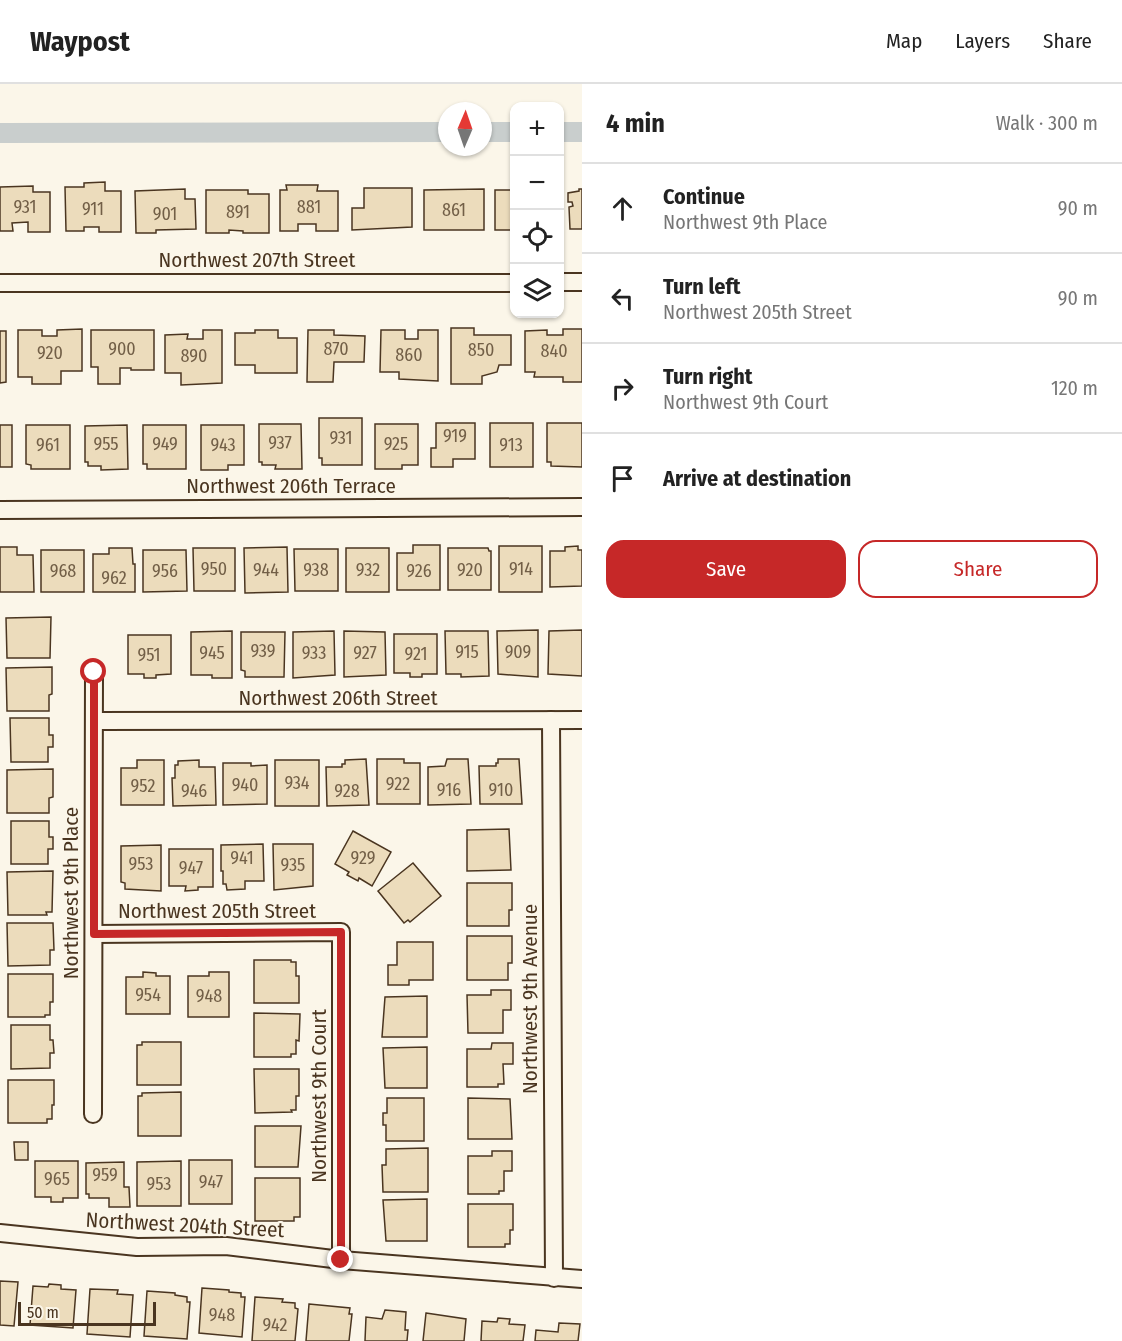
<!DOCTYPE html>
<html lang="en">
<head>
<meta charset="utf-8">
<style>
	body { margin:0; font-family:"Fira Sans Condensed",sans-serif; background:#f6f6f6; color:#222 }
	.controls { position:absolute; right:18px; top:18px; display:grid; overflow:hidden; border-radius:12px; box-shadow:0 2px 4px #0004 }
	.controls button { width:54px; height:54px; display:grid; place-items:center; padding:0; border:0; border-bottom:2px solid #e0e0e0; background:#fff; color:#222; font:30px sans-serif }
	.compass { position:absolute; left:438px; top:18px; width:54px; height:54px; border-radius:50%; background:#fff; box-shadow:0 2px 4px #0004; rotate:2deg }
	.scale { position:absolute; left:18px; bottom:15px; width:138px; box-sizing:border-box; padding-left:6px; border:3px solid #4a3520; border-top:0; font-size:16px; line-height:21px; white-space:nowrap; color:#4a3520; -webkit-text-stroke:4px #fbf6e9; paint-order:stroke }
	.stop { position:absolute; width:18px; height:18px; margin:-14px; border:4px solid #c62828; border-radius:50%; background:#fff }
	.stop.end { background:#c62828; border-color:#fff; box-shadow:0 2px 6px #0008 }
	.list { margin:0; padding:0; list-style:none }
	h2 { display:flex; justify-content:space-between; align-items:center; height:78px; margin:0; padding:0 24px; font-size:26px }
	h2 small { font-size:20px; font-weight:400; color:#767676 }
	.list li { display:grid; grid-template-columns:39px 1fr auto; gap:18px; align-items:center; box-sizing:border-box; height:90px; padding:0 24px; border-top:2px solid #e0e0e0 }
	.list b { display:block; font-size:22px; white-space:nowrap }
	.list p { margin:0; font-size:20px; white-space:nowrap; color:#767676 }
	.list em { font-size:20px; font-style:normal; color:#767676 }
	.actions { display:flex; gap:12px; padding:18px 24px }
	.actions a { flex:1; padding:14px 0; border:2px solid #c62828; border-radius:18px; text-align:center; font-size:21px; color:#c62828 }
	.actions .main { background:#c62828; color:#fff }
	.icon { flex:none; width:33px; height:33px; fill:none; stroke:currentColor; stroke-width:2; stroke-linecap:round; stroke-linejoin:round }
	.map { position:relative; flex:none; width:582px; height:1257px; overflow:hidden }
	header { display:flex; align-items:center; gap:36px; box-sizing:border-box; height:84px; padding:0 30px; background:#fff; border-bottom:2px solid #e0e0e0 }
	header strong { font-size:28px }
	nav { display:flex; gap:33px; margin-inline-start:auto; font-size:21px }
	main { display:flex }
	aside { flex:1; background:#fff }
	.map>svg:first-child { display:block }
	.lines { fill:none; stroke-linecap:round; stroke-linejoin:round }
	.canal { stroke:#c9cecd; stroke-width:20 }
	.building { fill:#ecdcbc; stroke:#4a3520; stroke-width:1.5 }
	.minor-casing { stroke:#4a3520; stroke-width:20 }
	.minor { stroke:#fbf6e9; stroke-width:16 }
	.route { stroke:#c62828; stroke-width:8 }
	.labels { text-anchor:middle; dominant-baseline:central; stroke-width:4.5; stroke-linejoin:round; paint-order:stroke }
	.number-label { font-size:18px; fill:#725f47 }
	.street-label { font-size:21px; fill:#4a3520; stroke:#fbf6e9 }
</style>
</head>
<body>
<header>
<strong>Waypost</strong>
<nav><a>Map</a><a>Layers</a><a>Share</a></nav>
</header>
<main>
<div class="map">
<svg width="582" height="1257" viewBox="0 0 582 1257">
	<rect width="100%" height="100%" fill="#fbf6e9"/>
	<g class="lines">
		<g class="canal">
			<polyline points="483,48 514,48"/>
			<polyline points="560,48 582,48"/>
			<polyline points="0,49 447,48"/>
		</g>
	</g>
	<g class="building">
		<polygon points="105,98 105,107 121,107 121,148 99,148 99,143 84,143 84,147 66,147 65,103 84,103 84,99"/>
		<polygon points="286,101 318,101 317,107 338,107 338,147 316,147 316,140 298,140 298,147 280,147 280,106 287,106"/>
		<polygon points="33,102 33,108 50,108 50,148 28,148 28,138 12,139 13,147 0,147 0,103"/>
		<polygon points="364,104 412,104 412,143 352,146 352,124 364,124"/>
		<polygon points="185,105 185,115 195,115 196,145 156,146 156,149 136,149 135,107"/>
		<polygon points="484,105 484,146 424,146 424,106"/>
		<polygon points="579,105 582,105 582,145 570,145 569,123 573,122 572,118 568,118 568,109 579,107"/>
		<polygon points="206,106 248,106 248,110 269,110 269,149 243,149 243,147 229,146 229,149 206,149"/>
		<rect x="495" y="106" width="19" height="40"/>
		<polygon points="451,244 474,244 474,251 511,251 511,281 499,281 497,288 482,292 482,300 451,300"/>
		<polygon points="82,245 82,287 61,287 61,300 32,300 32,293 18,293 18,246 42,246 42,252 57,252 57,246"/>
		<polygon points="563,245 582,245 582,298 563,298 563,293 534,293 535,288 525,288 525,247 547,246 547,251 563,251"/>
		<polygon points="91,246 154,246 154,286 131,286 131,284 120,284 120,300 98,300 98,283 91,283"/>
		<polygon points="203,246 222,246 222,299 181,301 181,289 165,289 165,251 188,250 187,255 203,255"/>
		<polygon points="255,246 278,246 278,254 297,254 297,289 255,289 255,281 235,281 235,249 255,249"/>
		<polygon points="308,246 334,246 334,251 365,252 364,278 334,278 333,298 307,298"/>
		<polygon points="381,246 405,246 405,255 418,255 418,246 438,246 438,297 399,295 399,288 380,288"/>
		<polygon points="0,247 6,247 6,298 0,299"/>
		<polygon points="319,334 362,334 362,381 322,381 322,374 319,374"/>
		<polygon points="436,339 475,339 475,375 453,375 453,383 431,383 431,364 436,364"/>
		<rect x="490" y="339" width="43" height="44"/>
		<polygon points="547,339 582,339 582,383 551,382 551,378 547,378"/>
		<polygon points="259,340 301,340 302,385 275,385 276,381 262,381 262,378 259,378"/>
		<polygon points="375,340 418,340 418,381 402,381 402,385 375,385"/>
		<rect x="0" y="341" width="12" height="42"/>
		<polygon points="26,341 70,341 70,385 31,385 31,381 26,380"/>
		<polygon points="127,341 128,385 101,386 101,382 88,382 88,378 85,378 85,342"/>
		<polygon points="143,341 186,341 186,385 147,385 147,380 143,380"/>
		<polygon points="201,341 244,341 244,381 228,381 228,386 201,386"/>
		<polygon points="413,461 440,461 440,506 397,506 397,469 413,469"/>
		<rect x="499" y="462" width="43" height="46"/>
		<polygon points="578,462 578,466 582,466 582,502 550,503 550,467 565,467 565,463"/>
		<polygon points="0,463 17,463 17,471 33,471 34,508 0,508"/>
		<polygon points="287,463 288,508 245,509 244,464"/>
		<polygon points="109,464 132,464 133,480 135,480 135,508 93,508 93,470 109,470"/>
		<polygon points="193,464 235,464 235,507 194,507"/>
		<rect x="346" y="464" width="43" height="44"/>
		<polygon points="448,464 488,464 489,467 491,467 491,506 448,506"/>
		<polygon points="294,465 338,465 338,507 295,507"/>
		<rect x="41" y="466" width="43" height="42"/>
		<polygon points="143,466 186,466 187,507 143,508"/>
		<polygon points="51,533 50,574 7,574 6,534"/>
		<polygon points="538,546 538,593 498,590 497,547"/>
		<polygon points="582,546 582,592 548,590 549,547"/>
		<polygon points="232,547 232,594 212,594 212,591 191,591 191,548"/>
		<polygon points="334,547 335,591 293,594 293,548"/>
		<polygon points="344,547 385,548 386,591 344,593"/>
		<polygon points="445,547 488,547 489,592 461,593 461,590 446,590"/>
		<polygon points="241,548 285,548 284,593 245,593 245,587 241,586"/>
		<polygon points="394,550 437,550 437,590 422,590 422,593 410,593 410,589 394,589"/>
		<polygon points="128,551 171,551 171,590 156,591 156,594 144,594 144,590 128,590"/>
		<polygon points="52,583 52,610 49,611 49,627 7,627 6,584"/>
		<polygon points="10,634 49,634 49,651 53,651 53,663 48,663 48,678 11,678"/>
		<polygon points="366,675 369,721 327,722 326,683 342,683 342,680 345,680 345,676"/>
		<polygon points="377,675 404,675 404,679 420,679 420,720 377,720"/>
		<polygon points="447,675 468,675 471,720 428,721 428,683 445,682"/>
		<polygon points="498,675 519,675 522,720 480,720 479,682 496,682 496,679 498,679"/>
		<polygon points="137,676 164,676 164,721 121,721 121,684 137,684"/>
		<polygon points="199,676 199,683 215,683 216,721 173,722 172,694 175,694 175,681 178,681 178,677"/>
		<rect x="275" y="676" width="44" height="46"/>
		<polygon points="223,679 251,679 251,682 267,681 267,720 223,721"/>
		<polygon points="53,685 53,713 49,714 49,729 7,729 7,686"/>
		<polygon points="11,737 49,737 49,753 53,753 53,765 48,765 48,780 11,780"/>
		<polygon points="509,745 511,786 467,787 467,746"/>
		<polygon points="353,747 391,768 372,802 359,794 358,797 347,791 349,788 335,780"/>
		<polygon points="263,760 264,797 245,797 245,805 227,806 226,800 223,800 223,787 221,787 221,761"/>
		<polygon points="273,760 313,760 313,802 274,806"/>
		<polygon points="161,761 161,807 125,805 125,799 121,798 121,762"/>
		<polygon points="169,765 213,765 213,803 198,803 198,806 185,807 186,802 169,802"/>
		<polygon points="413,779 441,812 410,838 408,836 404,839 378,807"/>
		<polygon points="53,787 52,828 46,828 47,831 8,831 7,788"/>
		<polygon points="467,799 512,799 512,826 509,826 509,842 467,842"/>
		<polygon points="7,839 53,839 54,866 50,866 50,881 8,882"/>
		<polygon points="467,852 512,852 512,879 508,879 508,896 467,896"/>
		<polygon points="397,858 433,858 433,896 409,896 409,901 388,901 388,881 397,881"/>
		<polygon points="254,876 291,876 291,878 296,878 296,892 299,892 299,919 254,919"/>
		<polygon points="143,888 156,889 156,892 170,892 170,930 126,930 126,893 143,893"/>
		<polygon points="209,888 229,888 229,933 188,933 188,892 209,892"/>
		<polygon points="8,890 53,890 53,918 50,918 50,931 45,931 45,933 8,933"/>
		<polygon points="491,906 511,906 511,926 503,926 503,949 468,949 467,911 491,911"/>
		<polygon points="427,912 427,953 382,953 385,913"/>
		<polygon points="254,929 300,930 299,957 296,956 296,970 291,970 291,973 254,973"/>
		<polygon points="11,941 50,941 50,956 53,956 54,969 50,969 50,984 11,985"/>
		<polygon points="142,958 181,958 181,1001 137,1001 137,961 142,961"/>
		<polygon points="492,959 513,959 513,980 503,980 504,1000 498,1000 498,1003 467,1003 467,965 491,965"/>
		<polygon points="427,963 427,1004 385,1004 383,964"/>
		<polygon points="254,985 299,985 299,1012 296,1012 296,1026 291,1026 292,1028 255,1029"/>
		<polygon points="8,996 54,996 54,1021 52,1021 52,1035 47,1035 47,1039 8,1039"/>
		<polygon points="181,1008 181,1052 138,1052 138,1012 142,1012 142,1009"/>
		<polygon points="387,1014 424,1014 424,1057 386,1057 386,1041 383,1041 383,1029 387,1029"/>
		<polygon points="468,1014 510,1015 512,1055 468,1055"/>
		<polygon points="255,1042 301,1042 298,1083 255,1083"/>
		<polygon points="14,1058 28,1058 28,1076 15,1076"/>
		<polygon points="428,1064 428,1108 383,1108 382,1081 386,1081 386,1065"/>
		<polygon points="492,1067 512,1067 512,1087 504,1087 504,1107 499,1107 499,1110 468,1110 468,1072 492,1072"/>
		<rect x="189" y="1076" width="43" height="44"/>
		<polygon points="35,1077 78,1077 78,1114 63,1114 63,1118 51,1118 51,1113 35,1113"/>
		<polygon points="181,1077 181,1122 137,1122 137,1078"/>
		<polygon points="124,1078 124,1103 129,1103 130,1123 109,1123 109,1114 89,1114 89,1110 86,1110 86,1079"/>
		<polygon points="255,1094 300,1094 300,1133 294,1133 294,1137 255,1137"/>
		<polygon points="427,1115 427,1157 386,1157 383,1116"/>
		<polygon points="468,1120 513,1120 513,1146 510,1146 510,1160 505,1160 505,1163 468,1163"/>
		<polygon points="0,1197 18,1198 14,1242 0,1241"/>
		<polygon points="49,1200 61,1201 61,1205 76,1206 73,1244 30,1241 33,1202 48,1203"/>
		<polygon points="202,1204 229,1206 229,1208 241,1209 241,1213 245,1213 242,1253 199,1249"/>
		<polygon points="90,1205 118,1206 117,1210 133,1211 130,1253 87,1250"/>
		<polygon points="147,1207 175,1209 175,1211 187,1213 187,1218 190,1218 187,1255 144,1252"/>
		<polygon points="255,1213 283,1215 282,1218 295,1219 295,1224 298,1225 295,1257 252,1257"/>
		<polygon points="309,1220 350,1224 349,1230 352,1230 349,1257 306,1257"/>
		<polygon points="385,1226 406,1228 405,1246 408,1246 407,1257 365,1257 366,1233 382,1235"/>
		<polygon points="426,1229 466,1235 464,1257 423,1257"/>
		<polygon points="498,1234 510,1235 509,1240 525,1241 523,1257 481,1257 482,1237 497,1238"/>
		<polygon points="559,1239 580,1240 578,1257 535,1257 536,1246 558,1248"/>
	</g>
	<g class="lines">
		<defs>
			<g id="minor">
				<polyline points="560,198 582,198"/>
				<polyline points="0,199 514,199"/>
				<polyline points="0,426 582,423"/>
				<polyline points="551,636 554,1194"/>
				<polyline points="94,637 582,636"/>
				<polyline points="94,850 341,848 341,1176"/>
				<polyline points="93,1030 94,588"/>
				<polyline points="0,1149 137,1163 226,1162 341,1176 582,1195"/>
			</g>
		</defs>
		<use href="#minor" class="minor-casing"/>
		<use href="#minor" class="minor"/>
	</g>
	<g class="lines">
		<polyline class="route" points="94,588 94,850 341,848 341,1176"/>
	</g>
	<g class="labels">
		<g class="number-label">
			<text x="25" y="123">931</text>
			<text x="309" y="123">881</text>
			<text x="93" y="125">911</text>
			<text x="454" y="126">861</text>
			<text x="238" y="128">891</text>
			<text x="165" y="130">901</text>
			<text x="122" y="265">900</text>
			<text x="336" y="265">870</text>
			<text x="481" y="266">850</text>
			<text x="554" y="267">840</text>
			<text x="50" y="269">920</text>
			<text x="409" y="271">860</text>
			<text x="194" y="272">890</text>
			<text x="455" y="352">919</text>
			<text x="341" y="354">931</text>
			<text x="280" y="359">937</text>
			<text x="106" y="360">955</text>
			<text x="165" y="360">949</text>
			<text x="396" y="360">925</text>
			<text x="48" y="361">961</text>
			<text x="223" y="361">943</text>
			<text x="511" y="361">913</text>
			<text x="214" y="485">950</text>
			<text x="521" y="485">914</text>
			<text x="266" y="486">944</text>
			<text x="316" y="486">938</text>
			<text x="368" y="486">932</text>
			<text x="470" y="486">920</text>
			<text x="63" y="487">968</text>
			<text x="165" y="487">956</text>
			<text x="419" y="487">926</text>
			<text x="114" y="494">962</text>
			<text x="263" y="567">939</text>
			<text x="467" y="568">915</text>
			<text x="518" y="568">909</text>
			<text x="212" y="569">945</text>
			<text x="314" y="569">933</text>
			<text x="365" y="569">927</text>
			<text x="416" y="570">921</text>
			<text x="149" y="571">951</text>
			<text x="297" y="699">934</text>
			<text x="398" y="700">922</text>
			<text x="245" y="701">940</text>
			<text x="143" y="702">952</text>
			<text x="449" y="706">916</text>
			<text x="501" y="706">910</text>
			<text x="194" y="707">946</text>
			<text x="347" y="707">928</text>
			<text x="242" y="774">941</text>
			<text x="363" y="774">929</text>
			<text x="141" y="780">953</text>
			<text x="293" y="781">935</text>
			<text x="191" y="784">947</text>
			<text x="148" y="911">954</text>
			<text x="209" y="912">948</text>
			<text x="105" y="1091">959</text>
			<text x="57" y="1095">965</text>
			<text x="211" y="1098">947</text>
			<text x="159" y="1100">953</text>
			<text x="222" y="1231">948</text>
			<text x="275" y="1241">942</text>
		</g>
		<g class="street-label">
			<text x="257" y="176">Northwest 207th Street</text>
			<text x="291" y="402">Northwest 206th Terrace</text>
			<text x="338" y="614">Northwest 206th Street</text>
			<text transform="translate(71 809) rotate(-90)">Northwest 9th Place</text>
			<text x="217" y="827">Northwest 205th Street</text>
			<text transform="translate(530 915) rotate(-90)">Northwest 9th Avenue</text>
			<text transform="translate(319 1012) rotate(-90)">Northwest 9th Court</text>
			<text transform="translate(185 1141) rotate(3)">Northwest 204th Street</text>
		</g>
	</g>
</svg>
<div class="controls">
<button>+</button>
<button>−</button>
<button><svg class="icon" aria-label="locate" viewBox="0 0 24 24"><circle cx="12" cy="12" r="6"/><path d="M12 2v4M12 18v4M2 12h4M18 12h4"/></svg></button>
<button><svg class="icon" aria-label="layers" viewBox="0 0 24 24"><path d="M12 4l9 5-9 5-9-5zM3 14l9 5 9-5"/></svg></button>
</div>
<svg class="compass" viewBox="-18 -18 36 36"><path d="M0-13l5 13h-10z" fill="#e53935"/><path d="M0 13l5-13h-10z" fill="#767676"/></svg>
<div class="scale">50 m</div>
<div class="stop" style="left:94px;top:588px"></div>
<div class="stop end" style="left:341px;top:1176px"></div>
</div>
<aside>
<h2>4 min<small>Walk · 300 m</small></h2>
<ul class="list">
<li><svg class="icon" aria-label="ahead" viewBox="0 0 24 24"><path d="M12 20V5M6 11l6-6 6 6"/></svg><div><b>Continue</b><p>Northwest 9th Place</p></div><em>90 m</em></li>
<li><svg class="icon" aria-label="left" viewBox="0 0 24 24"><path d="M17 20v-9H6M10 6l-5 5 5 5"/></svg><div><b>Turn left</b><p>Northwest 205th Street</p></div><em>90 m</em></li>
<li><svg class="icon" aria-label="right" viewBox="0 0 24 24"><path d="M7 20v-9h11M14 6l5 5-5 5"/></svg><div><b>Turn right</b><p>Northwest 9th Court</p></div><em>120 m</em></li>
<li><svg class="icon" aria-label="arrive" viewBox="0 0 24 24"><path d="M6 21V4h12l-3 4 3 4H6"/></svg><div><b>Arrive at destination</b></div></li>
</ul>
<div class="actions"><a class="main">Save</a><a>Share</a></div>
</aside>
</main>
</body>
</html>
